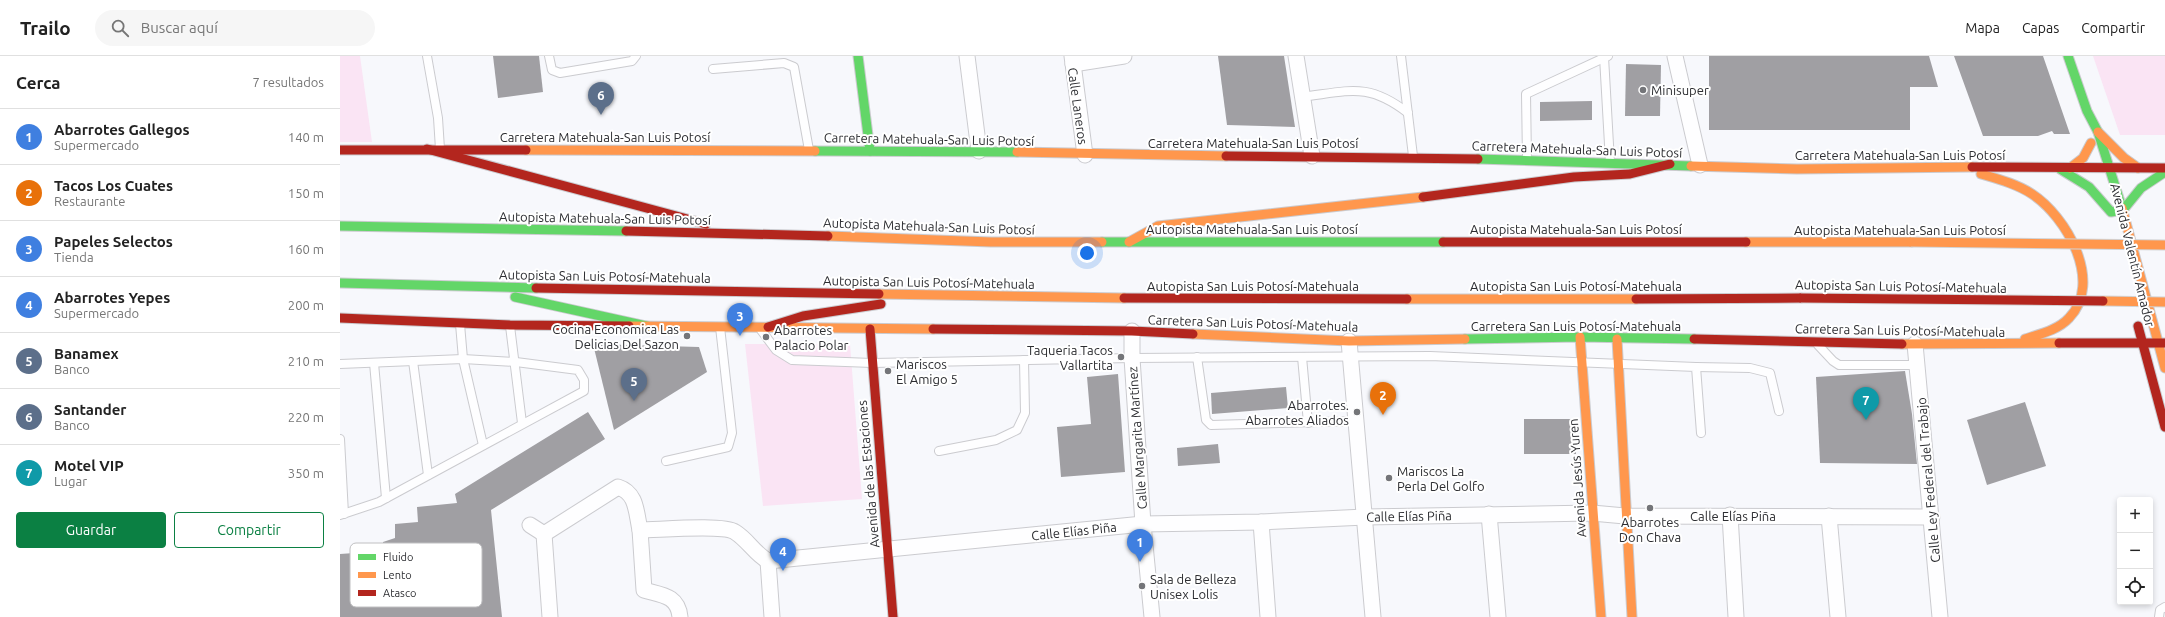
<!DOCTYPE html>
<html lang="es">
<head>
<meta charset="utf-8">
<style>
	body { margin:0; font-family:Ubuntu,sans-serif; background:#f6f6f6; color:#222 }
	.controls { position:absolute; right:12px; bottom:12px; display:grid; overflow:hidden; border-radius:4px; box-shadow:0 2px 6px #0003 }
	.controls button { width:36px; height:36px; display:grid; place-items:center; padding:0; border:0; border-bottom:1px solid #e0e0e0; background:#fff; color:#222; font:20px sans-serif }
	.you { position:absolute; left:747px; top:197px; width:14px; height:14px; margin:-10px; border:3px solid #fff; border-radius:50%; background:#1a73e8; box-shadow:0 0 0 6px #1a73e833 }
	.badge { display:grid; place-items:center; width:26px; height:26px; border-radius:50%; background:#0b8043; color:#fff; font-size:13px; font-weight:700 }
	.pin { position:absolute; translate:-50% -33px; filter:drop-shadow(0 1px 2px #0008) }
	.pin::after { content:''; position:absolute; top:21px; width:14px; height:12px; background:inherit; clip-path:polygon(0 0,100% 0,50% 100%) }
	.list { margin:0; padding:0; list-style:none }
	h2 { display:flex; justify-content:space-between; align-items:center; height:52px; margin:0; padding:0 16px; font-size:17px }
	h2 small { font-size:13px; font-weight:400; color:#767676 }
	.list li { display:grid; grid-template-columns:26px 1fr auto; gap:12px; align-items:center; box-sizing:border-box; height:56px; padding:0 16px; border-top:1px solid #e0e0e0 }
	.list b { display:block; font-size:15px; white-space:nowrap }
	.list p { margin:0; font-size:13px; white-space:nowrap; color:#767676 }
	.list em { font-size:13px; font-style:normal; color:#767676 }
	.actions { display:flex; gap:8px; padding:12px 16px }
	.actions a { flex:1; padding:9px 0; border:1px solid #0b8043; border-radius:4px; text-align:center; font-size:14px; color:#0b8043 }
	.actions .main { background:#0b8043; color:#fff }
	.icon { flex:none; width:22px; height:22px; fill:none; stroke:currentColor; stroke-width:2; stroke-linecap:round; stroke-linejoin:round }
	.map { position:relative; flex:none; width:1825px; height:561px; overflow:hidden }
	header { display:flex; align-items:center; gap:24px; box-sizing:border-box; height:56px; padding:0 20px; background:#fff; border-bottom:1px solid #e0e0e0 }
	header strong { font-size:19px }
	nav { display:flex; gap:22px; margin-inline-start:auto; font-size:14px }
	.search { width:280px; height:36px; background:#f6f6f6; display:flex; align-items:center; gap:10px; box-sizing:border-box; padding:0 14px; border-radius:22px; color:#767676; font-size:15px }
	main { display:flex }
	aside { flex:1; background:#fff }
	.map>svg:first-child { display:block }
	.green { fill:#fae4f4 }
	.building { fill:#a09fa3 }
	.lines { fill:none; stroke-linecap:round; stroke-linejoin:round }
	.lane-casing { stroke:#cbcbcf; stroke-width:10 }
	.street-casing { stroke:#cbcbcf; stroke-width:17 }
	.fast-casing { stroke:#cbcbcf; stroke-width:11 }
	.slow-casing { stroke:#cbcbcf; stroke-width:11 }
	.jam-casing { stroke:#cbcbcf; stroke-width:11 }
	.lane { stroke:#fefeff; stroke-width:8 }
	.street { stroke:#fefeff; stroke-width:15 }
	.fast { stroke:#63d668; stroke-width:9 }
	.slow { stroke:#ff974d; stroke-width:9 }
	.jam { stroke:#b3261e; stroke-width:9 }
	.slow-bridge-casing { stroke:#d2d3d5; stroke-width:11; stroke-linecap:butt }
	.jam-bridge-casing { stroke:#d2d3d5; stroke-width:11; stroke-linecap:butt }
	.slow-bridge { stroke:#ff974d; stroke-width:9 }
	.jam-bridge { stroke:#b3261e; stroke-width:9 }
	.poi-dot { fill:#747579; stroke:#fff; stroke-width:1.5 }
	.labels { text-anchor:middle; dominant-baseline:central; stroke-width:4; stroke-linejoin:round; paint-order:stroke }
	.poi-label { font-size:13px; fill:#2d2e32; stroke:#fff; text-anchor:start }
	.street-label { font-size:13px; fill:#2d2e32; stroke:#fff }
	.key { fill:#fff; stroke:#c0c0c2; stroke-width:1 }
	.key-label { font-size:11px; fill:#2d2e32 }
</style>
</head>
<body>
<header>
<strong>Trailo</strong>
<div class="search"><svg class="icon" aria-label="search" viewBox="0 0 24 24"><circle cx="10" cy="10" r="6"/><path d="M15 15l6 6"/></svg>Buscar aquí</div>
<nav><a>Mapa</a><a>Capas</a><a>Compartir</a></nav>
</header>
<main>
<aside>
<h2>Cerca<small>7 resultados</small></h2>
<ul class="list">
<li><span class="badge" style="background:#3f7fe0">1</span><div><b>Abarrotes Gallegos</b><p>Supermercado</p></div><em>140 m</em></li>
<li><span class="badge" style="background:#e8710a">2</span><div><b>Tacos Los Cuates</b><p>Restaurante</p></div><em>150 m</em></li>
<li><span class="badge" style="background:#3f7fe0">3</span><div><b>Papeles Selectos</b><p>Tienda</p></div><em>160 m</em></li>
<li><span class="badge" style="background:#3f7fe0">4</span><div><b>Abarrotes Yepes</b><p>Supermercado</p></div><em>200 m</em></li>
<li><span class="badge" style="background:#5c6f8a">5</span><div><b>Banamex</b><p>Banco</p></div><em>210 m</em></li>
<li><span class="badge" style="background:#5c6f8a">6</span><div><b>Santander</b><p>Banco</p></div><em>220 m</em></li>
<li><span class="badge" style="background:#0f9aa8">7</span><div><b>Motel VIP</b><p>Lugar</p></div><em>350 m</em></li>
</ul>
<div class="actions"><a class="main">Guardar</a><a>Compartir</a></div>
</aside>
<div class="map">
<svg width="1825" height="561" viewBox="0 0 1825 561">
	<rect width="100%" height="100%" fill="#f7f8fc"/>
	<g class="green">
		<polygon points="0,0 20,0 32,86 0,86"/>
		<polygon points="1753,0 1825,0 1825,79 1780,79"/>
		<polygon points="405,288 510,288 522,443 423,450"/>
	</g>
	<g class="building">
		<polygon points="153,0 199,0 203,36 158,42"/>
		<polygon points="878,0 944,0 955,71 887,69"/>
		<polygon points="1369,0 1589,0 1598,31 1570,31 1570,74 1369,74"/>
		<polygon points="1614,0 1703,0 1730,78 1714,78 1712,75 1698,80 1643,80"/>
		<polygon points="1286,8 1321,9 1320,60 1285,60"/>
		<polygon points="1252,45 1252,64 1200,65 1200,46"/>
		<polygon points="253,288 359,291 367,316 274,374"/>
		<polygon points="1565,315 1572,358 1577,408 1480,407 1476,321"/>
		<polygon points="778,318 785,416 721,421 717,371 751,368 747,321"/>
		<polygon points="946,331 948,352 872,358 871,337"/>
		<polygon points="1685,346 1706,410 1647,429 1627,364"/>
		<polygon points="248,356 265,383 151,454 162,561 0,561 0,498 43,495 43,486 55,482 55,468 78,466 77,451 117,447 115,438"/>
		<polygon points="1184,363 1234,363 1236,398 1184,398"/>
		<polygon points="878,388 880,407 838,410 837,392"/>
	</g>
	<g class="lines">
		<defs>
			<g id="lane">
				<polyline points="87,0 98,62 100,93"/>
				<polyline points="209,0 212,14 220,17 292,5 296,0"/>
				<polyline points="1061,0 1073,100"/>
				<polyline points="1264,1 1270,106"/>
				<polyline points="373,13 444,7 454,11 469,94"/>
				<path d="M962 41C1010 35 1028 26 1068 57"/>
				<polyline points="1187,104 1186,38 1268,0"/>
				<polyline points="120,268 123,303 143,389"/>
				<polyline points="170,270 182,367"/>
				<polyline points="421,274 436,294 452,304 532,307 792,302 1090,300 1356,311 1361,377"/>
				<polyline points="1478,289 1493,305 1499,309 1577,309"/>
				<polyline points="857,301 866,364 871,369 1016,365"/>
				<polyline points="962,301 968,367"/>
				<polyline points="73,305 88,419"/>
				<polyline points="34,307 46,442"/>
				<polyline points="0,308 123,303 176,306 238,314 244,324 244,335 39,446 0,459"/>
				<polyline points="1356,311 1410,312 1430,317 1439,355"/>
				<polyline points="0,383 4,458"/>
				<polyline points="599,395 656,384 677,374 685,357 684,304"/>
				<polyline points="326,405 388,391 392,377 380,271"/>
				<polyline points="1819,561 1820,554 1825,551"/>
			</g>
			<g id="street">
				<polyline points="627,0 639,95"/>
				<polyline points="732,0 745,99"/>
				<polyline points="956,0 972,100"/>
				<polyline points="1335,0 1360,109"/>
				<polyline points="733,8 784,0"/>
				<polyline points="792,275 792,302 803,468 812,561"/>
				<polyline points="1009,285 1033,561"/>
				<polyline points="1575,288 1600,561"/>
				<polyline points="1149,458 1158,561"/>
				<polyline points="1390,459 1396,561"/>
				<polyline points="1489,460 1498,561"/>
				<polyline points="921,466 928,561"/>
				<polyline points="190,469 204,478"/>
				<path d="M300 474 304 534C321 539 338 539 340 561"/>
				<path d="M204 478 278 431C297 437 296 456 300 474 318 474 383 468 395 476 408 484 415 498 428 505L803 468 921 466 1025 461 1252 457 1285 460 1592 461"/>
				<polyline points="204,478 210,561"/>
				<polyline points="428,505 432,561"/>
			</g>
			<g id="fast">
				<polyline points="518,0 530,95"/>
				<polyline points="1728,0 1747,55 1758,76 1782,152"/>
				<polyline points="475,95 677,96"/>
				<polyline points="1138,103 1351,110"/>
				<polyline points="1720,113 1749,131 1771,156 1783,154 1801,132 1825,116"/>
				<polyline points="0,170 286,175"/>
				<polyline points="762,186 1103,186"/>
				<polyline points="0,227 196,232"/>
				<polyline points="175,241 311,271"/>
				<polyline points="1125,283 1240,281 1354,283"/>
			</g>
			<g id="slow">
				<polyline points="1758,76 1784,102 1798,112"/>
				<polyline points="186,94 475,95"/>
				<polyline points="677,96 886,100"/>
				<polyline points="1351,110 1457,113 1632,111"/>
				<polyline points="1730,112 1743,102 1751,87"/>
				<path d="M1641 118C1658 123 1677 128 1692 138 1726 160 1764 226 1729 262 1718 274 1700 278 1685 283"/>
				<polyline points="1782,152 1825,312"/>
				<polyline points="488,180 651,186 762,186"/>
				<polyline points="789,186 818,170 1083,141"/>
				<polyline points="1406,186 1571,186"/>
				<polyline points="539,238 784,242"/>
				<polyline points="1067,243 1296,243"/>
				<polyline points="289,270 593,273"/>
				<polyline points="853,278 1009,285 1125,283"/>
				<polyline points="1240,281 1261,561"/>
				<polyline points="1277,283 1292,561"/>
				<polyline points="1562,288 1719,287"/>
			</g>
			<g id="jam">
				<polyline points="87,93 366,168"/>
				<polyline points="0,94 186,94"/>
				<polyline points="886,100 1138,103"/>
				<polyline points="1632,111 1825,112"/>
				<polyline points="1083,141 1234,121 1290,118 1330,108"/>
				<polyline points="286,175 488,180"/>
				<polyline points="1103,186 1406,186"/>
				<polyline points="196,232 539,238"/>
				<polyline points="784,242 1067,243"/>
				<polyline points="1296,243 1461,242"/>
				<polyline points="0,262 170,269 289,270"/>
				<polyline points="1798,270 1825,371"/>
				<polyline points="428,271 463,260 541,248"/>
				<polyline points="530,273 553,561"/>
				<polyline points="593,273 792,275 853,278"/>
				<polyline points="1354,283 1562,288"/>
				<polyline points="1719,287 1825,287"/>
			</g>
		</defs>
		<use href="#lane" class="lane-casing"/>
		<use href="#street" class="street-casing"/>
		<use href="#fast" class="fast-casing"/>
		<use href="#slow" class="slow-casing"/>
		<use href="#jam" class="jam-casing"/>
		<use href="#lane" class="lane"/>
		<use href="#street" class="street"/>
		<use href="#fast" class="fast"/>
		<use href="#slow" class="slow"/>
		<use href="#jam" class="jam"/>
		<defs>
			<g id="slow-bridge">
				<polyline points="1571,186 1825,189"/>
				<polyline points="1763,245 1825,246"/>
			</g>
			<polyline id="jam-bridge" points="1461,242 1763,245"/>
		</defs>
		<use href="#slow-bridge" class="slow-bridge-casing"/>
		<use href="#jam-bridge" class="jam-bridge-casing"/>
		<use href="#slow-bridge" class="slow-bridge"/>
		<use href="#jam-bridge" class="jam-bridge"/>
	</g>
	<g class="poi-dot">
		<circle cx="1303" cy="34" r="4"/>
		<circle cx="347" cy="280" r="4"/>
		<circle cx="426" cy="281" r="4"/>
		<circle cx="781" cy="301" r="4"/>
		<circle cx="548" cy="315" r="4"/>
		<circle cx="1017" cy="356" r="4"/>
		<circle cx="1049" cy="422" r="4"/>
		<circle cx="1310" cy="452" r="4"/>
		<circle cx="802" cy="530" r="4"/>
	</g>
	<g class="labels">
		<g class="poi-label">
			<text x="1311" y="34">Minisuper</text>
			<text x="339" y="273" text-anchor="end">Cocina Economica Las<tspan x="339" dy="15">Delicias Del Sazon</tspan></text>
			<text x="434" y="274">Abarrotes<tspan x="434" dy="15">Palacio Polar</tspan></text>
			<text x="773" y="294" text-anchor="end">Taqueria Tacos<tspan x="773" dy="15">Vallartita</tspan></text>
			<text x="556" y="308">Mariscos<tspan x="556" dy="15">El Amigo 5</tspan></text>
			<text x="1009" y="349" text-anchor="end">Abarrotes.<tspan x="1009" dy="15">Abarrotes Aliados</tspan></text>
			<text x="1057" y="415">Mariscos La<tspan x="1057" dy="15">Perla Del Golfo</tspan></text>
			<text x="1310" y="466" text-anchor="middle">Abarrotes<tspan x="1310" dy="15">Don Chava</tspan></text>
			<text x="810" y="523">Sala de Belleza<tspan x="810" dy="15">Unisex Lolis</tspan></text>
		</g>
		<g class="street-label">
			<text transform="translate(738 50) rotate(82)">Calle Laneros</text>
			<text x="265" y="81">Carretera Matehuala-San Luis Potosí</text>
			<text transform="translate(589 83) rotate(1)">Carretera Matehuala-San Luis Potosí</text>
			<text x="913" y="87">Carretera Matehuala-San Luis Potosí</text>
			<text transform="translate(1237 93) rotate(2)">Carretera Matehuala-San Luis Potosí</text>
			<text x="1560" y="99">Carretera Matehuala-San Luis Potosí</text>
			<text transform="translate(265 162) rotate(1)">Autopista Matehuala-San Luis Potosí</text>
			<text transform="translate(589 170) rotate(2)">Autopista Matehuala-San Luis Potosí</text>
			<text x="912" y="173">Autopista Matehuala-San Luis Potosí</text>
			<text x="1236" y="173">Autopista Matehuala-San Luis Potosí</text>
			<text x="1560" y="174">Autopista Matehuala-San Luis Potosí</text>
			<text transform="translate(1793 199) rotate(76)">Avenida Valentín Amador</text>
			<text transform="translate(265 220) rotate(1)">Autopista San Luis Potosí-Matehuala</text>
			<text transform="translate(589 226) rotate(1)">Autopista San Luis Potosí-Matehuala</text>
			<text x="913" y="230">Autopista San Luis Potosí-Matehuala</text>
			<text x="1236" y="230">Autopista San Luis Potosí-Matehuala</text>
			<text transform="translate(1561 230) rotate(1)">Autopista San Luis Potosí-Matehuala</text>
			<text transform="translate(913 267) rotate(2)">Carretera San Luis Potosí-Matehuala</text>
			<text x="1236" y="270">Carretera San Luis Potosí-Matehuala</text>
			<text transform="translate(1560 274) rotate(1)">Carretera San Luis Potosí-Matehuala</text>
			<text transform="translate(797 382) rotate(-94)">Calle Margarita Martínez</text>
			<text transform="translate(528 418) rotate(-95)">Avenida de las Estaciones</text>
			<text transform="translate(1237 422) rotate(-94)">Avenida Jesús Yuren</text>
			<text transform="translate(1588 424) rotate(-95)">Calle Ley Federal del Trabajo</text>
			<text transform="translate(1069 460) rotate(-1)">Calle Elías Piña</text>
			<text x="1393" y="460">Calle Elías Piña</text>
			<text transform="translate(734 475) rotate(-6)">Calle Elías Piña</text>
		</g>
	</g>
	<rect x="10" y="487" width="132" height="64" rx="6" class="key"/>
	<rect x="18" y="498" width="18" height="6" fill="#63d668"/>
	<rect x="18" y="516" width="18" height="6" fill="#ff974d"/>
	<rect x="18" y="534" width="18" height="6" fill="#b3261e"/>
	<g class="key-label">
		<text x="43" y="505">Fluido</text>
		<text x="43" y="523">Lento</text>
		<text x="43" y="541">Atasco</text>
	</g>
</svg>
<div class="controls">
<button>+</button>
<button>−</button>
<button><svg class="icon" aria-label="locate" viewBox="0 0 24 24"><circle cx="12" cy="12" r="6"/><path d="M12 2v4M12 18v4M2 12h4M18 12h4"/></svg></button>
</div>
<div class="you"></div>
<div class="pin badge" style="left:800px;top:506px;background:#3f7fe0">1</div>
<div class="pin badge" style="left:1043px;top:359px;background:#e8710a">2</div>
<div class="pin badge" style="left:400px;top:280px;background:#3f7fe0">3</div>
<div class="pin badge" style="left:443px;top:515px;background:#3f7fe0">4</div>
<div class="pin badge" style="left:294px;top:345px;background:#5c6f8a">5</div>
<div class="pin badge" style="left:261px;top:59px;background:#5c6f8a">6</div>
<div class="pin badge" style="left:1526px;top:364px;background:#0f9aa8">7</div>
</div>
</main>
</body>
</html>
